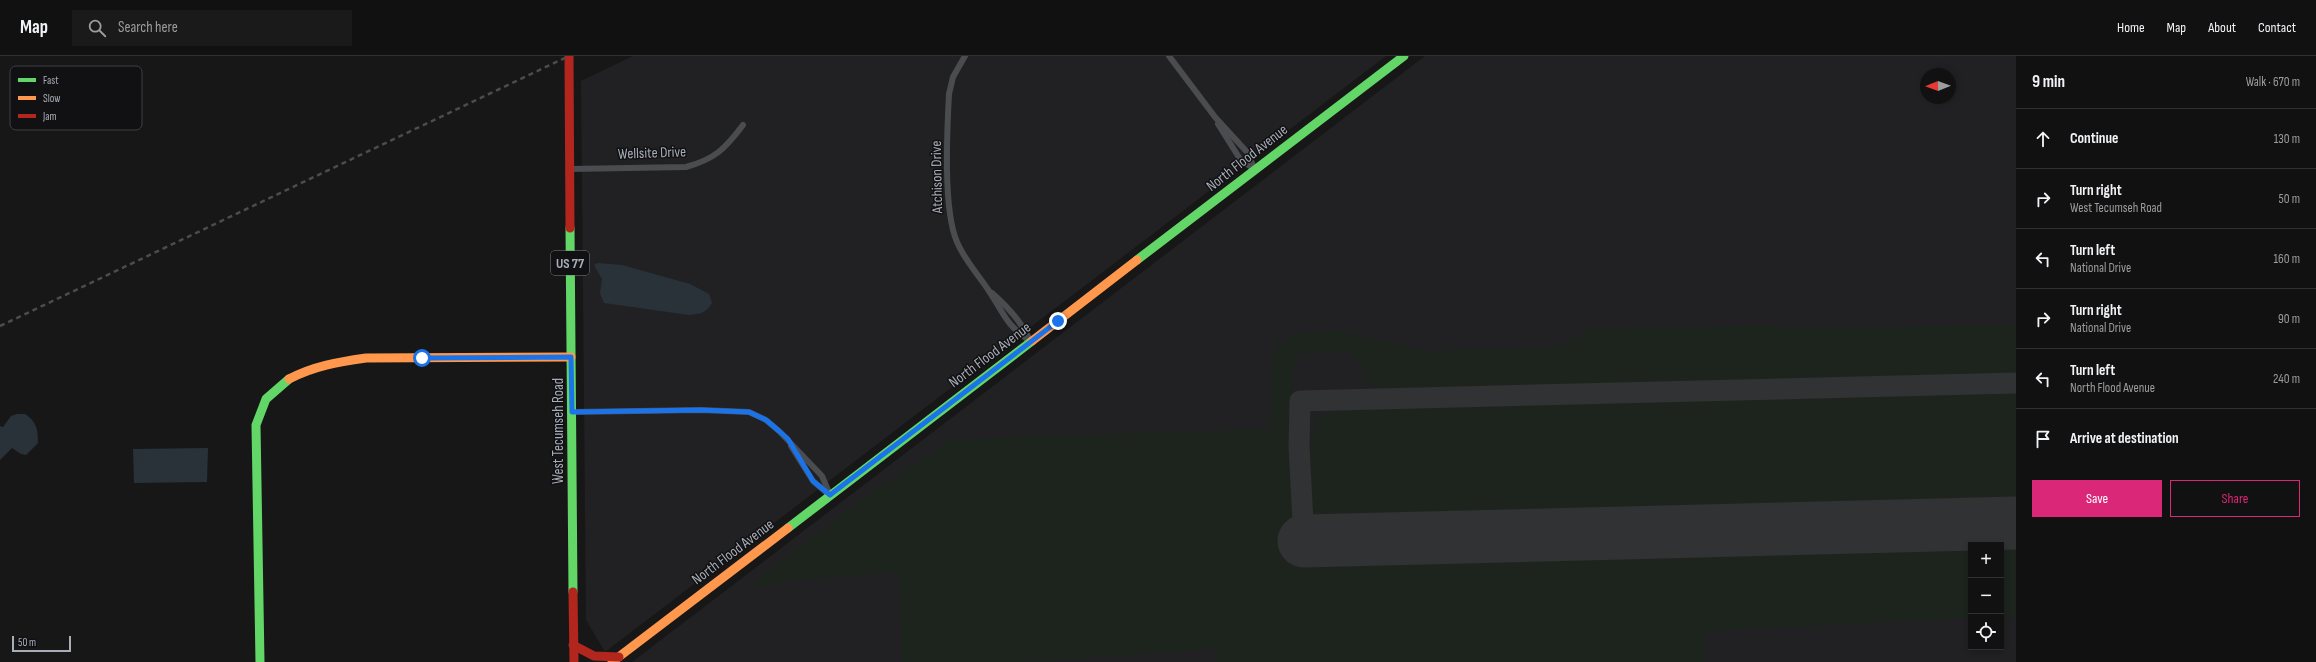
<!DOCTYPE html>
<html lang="en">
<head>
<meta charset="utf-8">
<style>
	body { margin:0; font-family:"Sofia Sans Condensed",sans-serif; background:#1a1a1a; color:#f1f3f6 }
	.controls { position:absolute; right:12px; bottom:12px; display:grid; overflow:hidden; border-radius:0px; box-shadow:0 2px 6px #0003 }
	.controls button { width:36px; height:36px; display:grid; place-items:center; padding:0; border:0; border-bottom:1px solid #303131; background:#111; color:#f1f3f6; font:20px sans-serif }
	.compass { position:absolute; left:1920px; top:12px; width:36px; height:36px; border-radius:50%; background:#111; box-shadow:0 2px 6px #0003; rotate:269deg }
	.scale { position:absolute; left:12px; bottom:10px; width:59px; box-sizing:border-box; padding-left:4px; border:2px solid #a8adb8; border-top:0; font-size:11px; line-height:14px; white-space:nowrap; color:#a8adb8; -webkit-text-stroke:3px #111113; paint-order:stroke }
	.stop { position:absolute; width:12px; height:12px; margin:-9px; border:3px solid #1a73e8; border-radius:50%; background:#fff }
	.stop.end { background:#1a73e8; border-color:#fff; box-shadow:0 1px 4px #0008 }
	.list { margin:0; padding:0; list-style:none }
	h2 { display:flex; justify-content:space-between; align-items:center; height:52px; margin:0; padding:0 16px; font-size:17px }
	h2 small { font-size:13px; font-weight:400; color:#9c9d9f }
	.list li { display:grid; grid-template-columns:26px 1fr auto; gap:12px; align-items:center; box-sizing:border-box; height:60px; padding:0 16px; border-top:1px solid #303131 }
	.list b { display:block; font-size:15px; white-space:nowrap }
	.list p { margin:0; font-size:13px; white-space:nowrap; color:#9c9d9f }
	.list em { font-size:13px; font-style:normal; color:#9c9d9f }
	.actions { display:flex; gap:8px; padding:12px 16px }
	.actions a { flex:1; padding:9px 0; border:1px solid #db2777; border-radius:0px; text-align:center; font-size:14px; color:#db2777 }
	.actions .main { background:#db2777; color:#fff }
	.icon { flex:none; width:22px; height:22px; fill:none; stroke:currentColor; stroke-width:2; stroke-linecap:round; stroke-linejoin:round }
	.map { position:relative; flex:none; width:2016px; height:606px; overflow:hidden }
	header { display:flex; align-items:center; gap:24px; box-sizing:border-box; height:56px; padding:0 20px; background:#111; border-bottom:1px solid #303131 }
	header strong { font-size:19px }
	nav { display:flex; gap:22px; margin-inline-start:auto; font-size:14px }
	.search { width:280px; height:36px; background:#1a1a1a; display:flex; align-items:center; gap:10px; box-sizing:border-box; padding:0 14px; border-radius:0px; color:#9c9d9f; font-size:15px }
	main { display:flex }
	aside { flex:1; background:#111 }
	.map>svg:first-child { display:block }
	.built { fill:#212123; fill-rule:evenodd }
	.green { fill:#1d241e }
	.water { fill:#2a3239 }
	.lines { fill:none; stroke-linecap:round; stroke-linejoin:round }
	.taxiway { stroke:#313233; stroke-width:21 }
	.runway { stroke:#313233; stroke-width:53 }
	.street { stroke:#4b4c50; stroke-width:6 }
	.fast { stroke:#63d668; stroke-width:9 }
	.slow { stroke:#ff974d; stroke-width:9 }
	.jam { stroke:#b3261e; stroke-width:9 }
	.rail { stroke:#4b4c4f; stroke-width:2.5; stroke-dasharray:5 4; stroke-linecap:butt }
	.route { stroke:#1a73e8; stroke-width:5 }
	.labels { text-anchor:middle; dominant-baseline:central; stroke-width:3; stroke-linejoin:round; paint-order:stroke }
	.shield { fill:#111113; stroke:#7b7e86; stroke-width:1 }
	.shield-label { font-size:14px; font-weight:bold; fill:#a8adb8 }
	.street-label { font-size:15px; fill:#a8adb8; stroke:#111113 }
	.key { fill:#111113; stroke:#3e4045; stroke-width:1 }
	.key-label { font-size:11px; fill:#a8adb8 }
</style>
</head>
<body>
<header>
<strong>Map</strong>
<div class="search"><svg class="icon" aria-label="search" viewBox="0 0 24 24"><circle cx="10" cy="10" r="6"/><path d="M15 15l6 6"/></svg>Search here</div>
<nav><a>Home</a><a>Map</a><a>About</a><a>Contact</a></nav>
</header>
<main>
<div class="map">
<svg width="2016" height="606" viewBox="0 0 2016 606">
	<rect width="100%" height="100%" fill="#171717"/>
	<g class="built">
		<polygon points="633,0 1386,0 605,596 586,564 581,25"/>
		<path d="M1425 0H2016V606H632ZM1926 18H1950V42H1926ZM1971 489H2001V591H1971Z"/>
	</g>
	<g class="green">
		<polygon points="1765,269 1792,271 2016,269 2016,321 1376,335 1364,322 1361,306 1354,299 1344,295 1303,298 1295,304 1292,315 1297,504 2016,487 2016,561 2001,562 2001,489 1971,489 1971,562 1705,575 1705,606 1217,606 1216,593 1027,606 902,606 900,516 786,525 758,532 754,526 874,434 938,393 945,383 1270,373 1271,309 1277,290 1292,279 1335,274 1427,295 1561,291 1586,273"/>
		<path d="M1964 334 2016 335V451L1322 467C1304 446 1306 386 1317 361L1344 352 1401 348Z"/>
	</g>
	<g class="water">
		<path d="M598 207 622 209 690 228 709 238 712 247C706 257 700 258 689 259L604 247 600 237 602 223 594 209Z"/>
		<path d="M17 358H25C37 366 38 374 38 387L26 399 21 398 12 392 0 404V370L3 371 11 360Z"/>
		<polygon points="208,392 207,426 134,427 133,393"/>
	</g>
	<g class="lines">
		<polyline class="taxiway" points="1304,485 1299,390 1300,345 2016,327"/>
		<polyline class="runway" points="1304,485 2016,467"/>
		<g class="street">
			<path d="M965 0 953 21 949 38C947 75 943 154 957 186 965 205 978 218 989 235 1005 259 1005 268 1031 286"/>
			<polyline points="1169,0 1215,61 1247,96 1255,114"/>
			<polyline points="1218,68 1240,103 1254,113"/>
			<path d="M570 113 686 111C715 103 725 93 743 69"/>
			<path d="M992 237C1008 251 1021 265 1030 284"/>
			<polyline points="572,356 701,354 749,356 766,364 779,375 822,420 830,439"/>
			<polyline points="791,390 813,425 828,438"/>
		</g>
		<g class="fast">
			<polyline points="570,172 573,536"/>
			<polyline points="1137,204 1404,0"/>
			<polyline points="788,472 1032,285"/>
			<polyline points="260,606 256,369 266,343 289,323"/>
		</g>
		<g class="slow">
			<polyline points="1032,285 1137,204"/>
			<path d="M289 323C314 310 338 306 366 302L571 301"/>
			<polyline points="612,606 788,472"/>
		</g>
		<g class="jam">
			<polyline points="569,0 570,172"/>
			<polyline points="573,536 574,606"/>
			<polyline points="573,589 594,600 619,601"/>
		</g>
		<polyline class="rail" points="0,270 569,0"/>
	</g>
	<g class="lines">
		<polyline class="route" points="422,302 571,301 572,356 701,354 749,356 766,364 779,375 788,383 813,425 830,439 1058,265"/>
	</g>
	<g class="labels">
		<rect class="shield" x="551" y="195" width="38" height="24" rx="3"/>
		<g class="shield-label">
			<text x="570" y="207">US 77</text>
		</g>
		<g class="street-label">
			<text transform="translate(652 97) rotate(-2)">Wellsite Drive</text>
			<text transform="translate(1247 102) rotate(-38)">North Flood Avenue</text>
			<text transform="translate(937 121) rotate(-91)">Atchison Drive</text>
			<text transform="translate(990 299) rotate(-37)">North Flood Avenue</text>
			<text transform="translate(558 375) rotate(-90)">West Tecumseh Road</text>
			<text transform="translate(733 496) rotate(-37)">North Flood Avenue</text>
		</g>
	</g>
	<rect x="10" y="10" width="132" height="64" rx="6" class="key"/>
	<rect x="18" y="22" width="18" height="4" fill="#63d668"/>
	<rect x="18" y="40" width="18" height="4" fill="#ff974d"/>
	<rect x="18" y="58" width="18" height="4" fill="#b3261e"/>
	<g class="key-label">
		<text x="43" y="28">Fast</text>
		<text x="43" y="46">Slow</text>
		<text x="43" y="64">Jam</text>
	</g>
</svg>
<div class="controls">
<button>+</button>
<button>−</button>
<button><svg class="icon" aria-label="locate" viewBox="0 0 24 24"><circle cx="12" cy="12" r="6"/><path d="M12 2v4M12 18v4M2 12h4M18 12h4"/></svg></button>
</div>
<svg class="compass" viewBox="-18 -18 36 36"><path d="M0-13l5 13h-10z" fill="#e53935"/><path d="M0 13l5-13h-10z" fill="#9c9d9f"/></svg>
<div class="scale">50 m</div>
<div class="stop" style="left:422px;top:302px"></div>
<div class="stop end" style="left:1058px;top:265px"></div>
</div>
<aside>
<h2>9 min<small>Walk · 670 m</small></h2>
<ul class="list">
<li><svg class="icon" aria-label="ahead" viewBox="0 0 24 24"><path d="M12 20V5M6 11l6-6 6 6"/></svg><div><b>Continue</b></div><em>130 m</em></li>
<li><svg class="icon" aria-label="right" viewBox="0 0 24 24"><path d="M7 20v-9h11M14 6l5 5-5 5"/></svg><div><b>Turn right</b><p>West Tecumseh Road</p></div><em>50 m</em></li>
<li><svg class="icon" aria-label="left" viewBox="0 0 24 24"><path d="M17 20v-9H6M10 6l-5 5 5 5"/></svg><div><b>Turn left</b><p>National Drive</p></div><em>160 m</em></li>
<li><svg class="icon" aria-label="right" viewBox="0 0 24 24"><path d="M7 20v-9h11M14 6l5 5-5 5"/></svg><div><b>Turn right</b><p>National Drive</p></div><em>90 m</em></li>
<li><svg class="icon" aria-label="left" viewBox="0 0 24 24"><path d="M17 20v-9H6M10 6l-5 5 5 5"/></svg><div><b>Turn left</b><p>North Flood Avenue</p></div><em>240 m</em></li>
<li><svg class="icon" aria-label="arrive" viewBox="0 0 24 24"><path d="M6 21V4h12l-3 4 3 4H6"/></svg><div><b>Arrive at destination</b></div></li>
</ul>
<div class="actions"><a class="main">Save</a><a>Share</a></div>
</aside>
</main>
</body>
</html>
